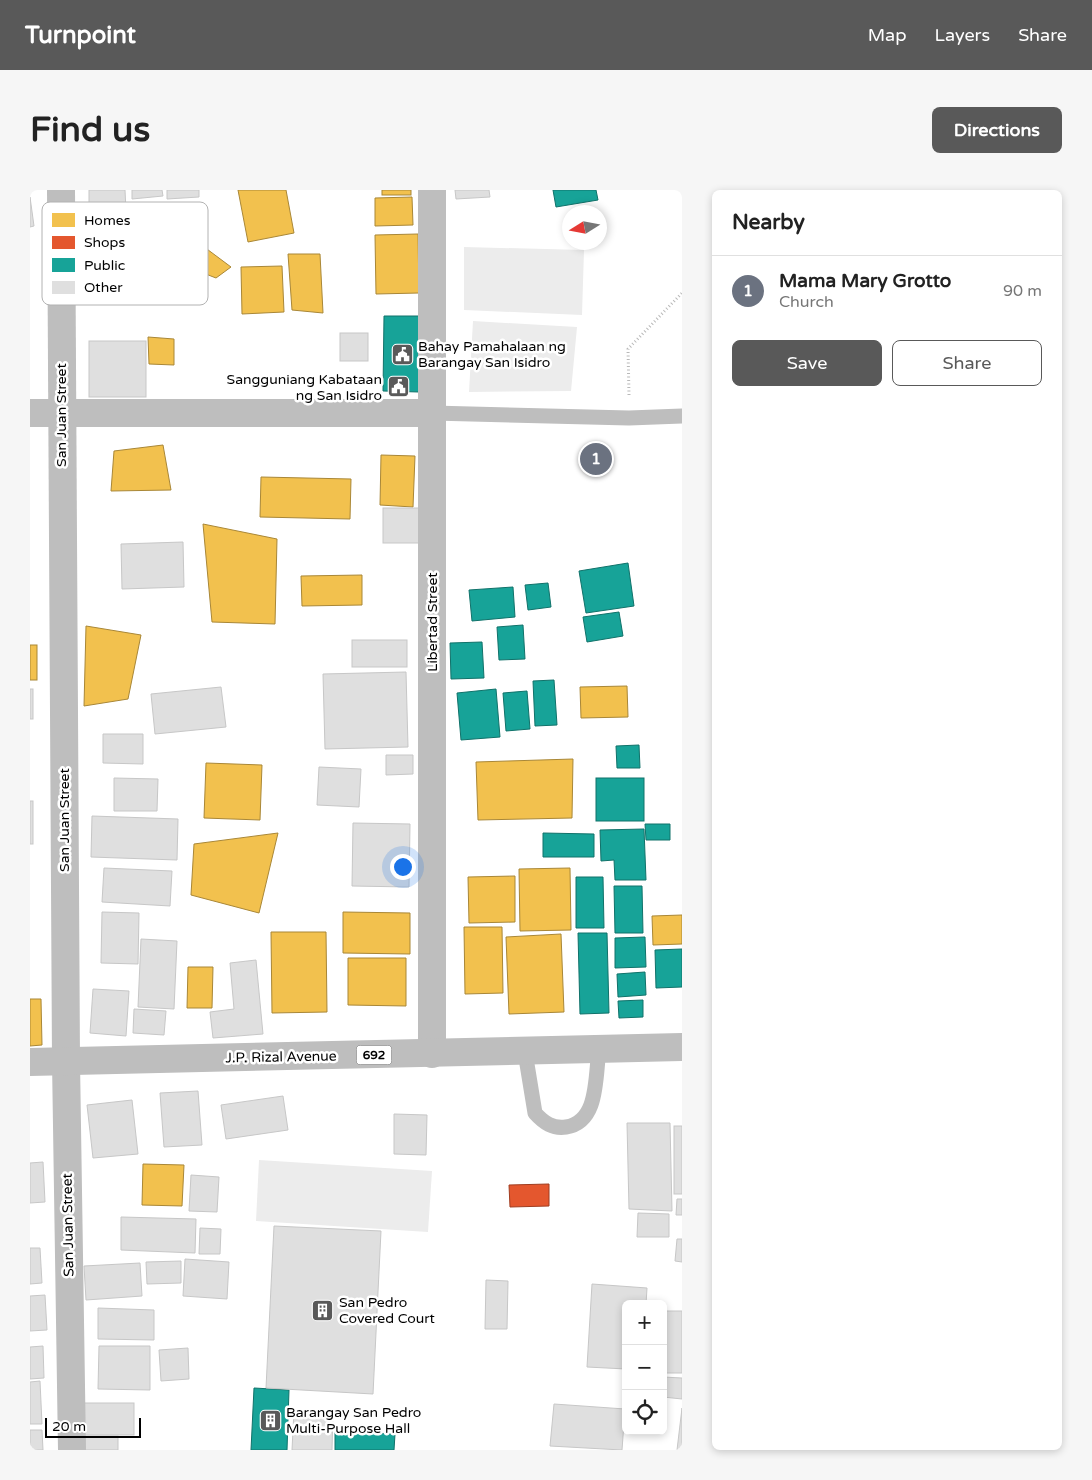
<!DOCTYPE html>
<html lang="en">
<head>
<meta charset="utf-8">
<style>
	body { margin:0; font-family:"Varela Round",sans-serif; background:#f6f6f6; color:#222 }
	.controls { position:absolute; right:15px; bottom:15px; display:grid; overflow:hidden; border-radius:8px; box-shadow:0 2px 8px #0003 }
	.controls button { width:45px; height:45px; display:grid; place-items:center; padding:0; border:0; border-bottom:1px solid #e0e0e0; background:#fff; color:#222; font:25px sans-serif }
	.compass { position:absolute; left:532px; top:15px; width:45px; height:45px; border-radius:50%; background:#fff; box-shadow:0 2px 8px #0003; rotate:259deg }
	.scale { position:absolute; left:15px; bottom:12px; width:96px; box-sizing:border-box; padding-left:5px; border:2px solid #000; border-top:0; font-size:14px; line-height:18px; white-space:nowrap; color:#000; -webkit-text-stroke:4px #fff; paint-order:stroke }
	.you { position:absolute; left:372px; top:676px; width:18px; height:18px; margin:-12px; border:4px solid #fff; border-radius:50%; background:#1a73e8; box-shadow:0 0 0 8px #1a73e833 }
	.badge { display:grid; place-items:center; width:32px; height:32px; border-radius:50%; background:#595959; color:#fff; font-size:16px; font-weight:700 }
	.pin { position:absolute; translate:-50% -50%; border:2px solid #fff; box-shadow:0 1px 5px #0006 }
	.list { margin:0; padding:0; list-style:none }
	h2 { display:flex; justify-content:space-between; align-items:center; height:65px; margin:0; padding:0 20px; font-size:21px }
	h2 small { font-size:16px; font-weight:400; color:#767676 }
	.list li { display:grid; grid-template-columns:32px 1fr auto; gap:15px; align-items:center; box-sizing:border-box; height:70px; padding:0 20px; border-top:1px solid #e0e0e0 }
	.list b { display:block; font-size:19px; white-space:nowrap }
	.list p { margin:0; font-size:16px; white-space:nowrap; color:#767676 }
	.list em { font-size:16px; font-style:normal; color:#767676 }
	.actions { display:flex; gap:10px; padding:15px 20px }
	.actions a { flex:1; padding:11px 0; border:1px solid #595959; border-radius:8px; text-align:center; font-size:18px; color:#595959 }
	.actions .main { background:#595959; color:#fff }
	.icon { flex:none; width:28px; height:28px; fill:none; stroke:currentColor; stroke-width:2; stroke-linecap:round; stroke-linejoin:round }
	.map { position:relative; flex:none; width:652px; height:1260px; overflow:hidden; border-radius:8px }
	header { display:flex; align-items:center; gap:30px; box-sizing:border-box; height:70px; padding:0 25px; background:#595959; color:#fff }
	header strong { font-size:24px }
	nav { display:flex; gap:28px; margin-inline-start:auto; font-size:18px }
	.intro { display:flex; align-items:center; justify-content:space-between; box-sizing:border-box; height:120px; padding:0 30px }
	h1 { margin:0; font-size:35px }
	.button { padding:12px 22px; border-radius:8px; background:#595959; color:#fff; font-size:18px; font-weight:700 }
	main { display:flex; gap:30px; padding:0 30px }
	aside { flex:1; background:#fff; border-radius:8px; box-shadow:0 2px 8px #0003 }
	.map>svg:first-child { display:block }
	.green { fill:#ececec }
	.homes { fill:#f2c14e; stroke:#a98737 }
	.shops { fill:#e4572e; stroke:#a03d20 }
	.public { fill:#17a398; stroke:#10726a }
	.building { fill:#dfdfdf; stroke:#c7c7c7 }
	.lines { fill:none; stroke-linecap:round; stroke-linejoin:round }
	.path { stroke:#b9b9b9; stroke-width:3; stroke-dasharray:1 2.5; stroke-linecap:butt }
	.service { stroke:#bebebe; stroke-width:15 }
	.minor { stroke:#bebebe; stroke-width:28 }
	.tertiary { stroke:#bebebe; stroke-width:28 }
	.primary { stroke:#bebebe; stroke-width:28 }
	.labels { text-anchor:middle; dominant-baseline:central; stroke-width:5; stroke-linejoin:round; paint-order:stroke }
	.shield { fill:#fff; stroke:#4c4c4c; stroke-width:1 }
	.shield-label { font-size:12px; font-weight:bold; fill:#000 }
	.poi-label { font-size:14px; fill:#000; stroke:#fff; text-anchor:start }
	.street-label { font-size:14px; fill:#000; stroke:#fff }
	.key { fill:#fff; stroke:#b2b2b2; stroke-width:1 }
	.key-label { font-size:14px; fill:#000 }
</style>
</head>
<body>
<header>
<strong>Turnpoint</strong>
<nav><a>Map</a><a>Layers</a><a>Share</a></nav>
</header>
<div class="intro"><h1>Find us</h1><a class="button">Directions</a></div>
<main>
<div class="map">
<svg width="652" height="1260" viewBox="0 0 652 1260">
	<rect width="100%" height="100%" fill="#fff"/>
	<g class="green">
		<polygon points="434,57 554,60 552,125 434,120"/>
		<polygon points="443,131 547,137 541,201 439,202"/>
		<polygon points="229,970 402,981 398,1042 226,1031"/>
	</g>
	<g class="homes">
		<polygon points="208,0 256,0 264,43 218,52"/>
		<rect x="352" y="0" width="29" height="5"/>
		<polygon points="382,7 383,35 345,36 345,8"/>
		<polygon points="126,21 201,77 186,88 140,70"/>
		<polygon points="388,44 389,103 346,104 345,45"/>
		<polygon points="258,64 290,64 293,123 262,120"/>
		<polygon points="252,76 254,122 212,124 211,77"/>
		<polygon points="118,147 144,149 144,175 119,174"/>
		<polygon points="133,255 141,300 81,301 84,261"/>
		<polygon points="351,265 385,266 383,317 350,315"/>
		<polygon points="231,287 321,289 320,329 230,327"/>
		<polygon points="173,334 247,349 245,434 182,432"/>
		<polygon points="332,385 332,415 272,416 271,386"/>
		<polygon points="56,436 111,445 98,509 54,516"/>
		<rect x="0" y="455" width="7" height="35"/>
		<polygon points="597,496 598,527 551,528 550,497"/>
		<polygon points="543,569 542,628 448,630 446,572"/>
		<polygon points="176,573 232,575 230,630 174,628"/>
		<polygon points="248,643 229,723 161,705 164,654"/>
		<polygon points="540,678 541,740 490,741 489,679"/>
		<polygon points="485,686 485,732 439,733 438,687"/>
		<polygon points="313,722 380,723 380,764 313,763"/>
		<polygon points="652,725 652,754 623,755 622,726"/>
		<polygon points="434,737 472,737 473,803 435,804"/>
		<polygon points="241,742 296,742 297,822 242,823"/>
		<polygon points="531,744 534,822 479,824 476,747"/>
		<polygon points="318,768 376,768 376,816 318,815"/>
		<polygon points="158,777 183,777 182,818 157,818"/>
		<polygon points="0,809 11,809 12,855 0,856"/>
		<polygon points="113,974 154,975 152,1016 112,1015"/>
	</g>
	<polygon class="shops" points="519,994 519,1016 480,1017 479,995"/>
	<g class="public">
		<polygon points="523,0 566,0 568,10 526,17"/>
		<polygon points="354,126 391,126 389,202 353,201"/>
		<polygon points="598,373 604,416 556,423 549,381"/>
		<polygon points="518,393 521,417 498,420 495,395"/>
		<polygon points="483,397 485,427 442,431 439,400"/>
		<polygon points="589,422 593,446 557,452 553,427"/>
		<polygon points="493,435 495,469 469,470 467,437"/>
		<polygon points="452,452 454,488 421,489 420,453"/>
		<polygon points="524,490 527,535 505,536 503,491"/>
		<polygon points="466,499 470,547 431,550 427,503"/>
		<polygon points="497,501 500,539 476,541 473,503"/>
		<polygon points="609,555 610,578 587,578 586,556"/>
		<rect x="566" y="588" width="48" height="43"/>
		<polygon points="615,634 640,634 640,650 616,650"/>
		<polygon points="614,639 616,690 585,690 584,670 571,671 570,640"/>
		<polygon points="513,643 564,644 564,667 513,667"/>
		<polygon points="546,687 573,687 574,738 546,738"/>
		<polygon points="584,696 612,696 613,743 585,743"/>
		<polygon points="548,743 577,743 579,823 550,824"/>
		<polygon points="615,747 616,777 585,778 585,748"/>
		<polygon points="652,759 652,797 626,798 625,760"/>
		<polygon points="615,782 616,805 588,807 587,784"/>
		<polygon points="613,810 613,827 589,828 588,811"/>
		<polygon points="224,1198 259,1200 257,1260 221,1260"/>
		<polygon points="305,1241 365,1244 364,1260 305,1260"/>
	</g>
	<g class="building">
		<polygon points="59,0 95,0 96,21 59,21"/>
		<polygon points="102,0 132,0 133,6 102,9"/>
		<polygon points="137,0 169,0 169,7 137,9"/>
		<polygon points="425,0 459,0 460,7 426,9"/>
		<polygon points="0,7 4,36 0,37"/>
		<rect x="310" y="143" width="28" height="28"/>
		<rect x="59" y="151" width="57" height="56"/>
		<rect x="353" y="318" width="40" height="35"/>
		<polygon points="153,352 154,397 92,399 91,354"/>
		<rect x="322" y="450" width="55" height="27"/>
		<polygon points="376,482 378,557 295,559 293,484"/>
		<polygon points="191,497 196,537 125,544 121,504"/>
		<rect x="0" y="499" width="3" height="30"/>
		<polygon points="73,544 113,544 113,574 73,573"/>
		<polygon points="356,565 383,565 383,584 356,585"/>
		<polygon points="289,577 331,579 329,617 287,615"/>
		<polygon points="84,588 128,589 127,621 84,621"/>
		<rect x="0" y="611" width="3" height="43"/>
		<polygon points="62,626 148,629 147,670 61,667"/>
		<polygon points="323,633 380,634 379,697 322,696"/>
		<polygon points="74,678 142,681 140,716 72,712"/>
		<polygon points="72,722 109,723 108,774 71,773"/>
		<polygon points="111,749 147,751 144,819 108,817"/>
		<polygon points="226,770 233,844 183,848 180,822 204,819 200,773"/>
		<polygon points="63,799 99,801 96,846 60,843"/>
		<polygon points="104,819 136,821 134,845 103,843"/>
		<polygon points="168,901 172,955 134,957 130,903"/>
		<polygon points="253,906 258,940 196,949 191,915"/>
		<polygon points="102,910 108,964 63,968 57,915"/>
		<polygon points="364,924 397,925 396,965 364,964"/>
		<polygon points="597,933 640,933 642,1021 599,1019"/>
		<rect x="644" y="936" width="8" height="68"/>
		<polygon points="13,972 15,1012 0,1013 0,973"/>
		<polygon points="161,985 189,987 187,1022 159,1021"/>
		<polygon points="647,1009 652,1009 652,1025 646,1025"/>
		<polygon points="608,1023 639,1024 639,1047 607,1047"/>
		<polygon points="91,1027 166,1029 165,1063 91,1060"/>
		<polygon points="244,1036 351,1041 343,1204 236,1198"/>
		<polygon points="170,1038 191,1039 190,1064 169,1064"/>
		<polygon points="647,1049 652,1049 652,1072 645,1071"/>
		<polygon points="0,1058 10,1058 12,1093 0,1094"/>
		<polygon points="155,1069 199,1072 197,1109 153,1106"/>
		<polygon points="151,1071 151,1093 117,1094 116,1072"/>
		<polygon points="110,1073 112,1106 56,1110 54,1076"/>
		<polygon points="456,1090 478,1091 477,1139 455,1139"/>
		<polygon points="562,1094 617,1098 616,1114 596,1114 596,1179 557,1177"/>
		<polygon points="15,1105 17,1140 0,1141 0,1106"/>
		<polygon points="68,1118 124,1120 124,1150 68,1149"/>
		<rect x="633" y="1121" width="19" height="62"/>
		<polygon points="13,1156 14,1188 0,1189 0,1157"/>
		<polygon points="69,1156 120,1156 120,1200 68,1199"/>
		<polygon points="158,1158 159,1189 131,1191 129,1160"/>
		<polygon points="633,1187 652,1188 652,1209 633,1207"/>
		<polygon points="10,1191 12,1234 0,1234 0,1192"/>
		<rect x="54" y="1213" width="50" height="32"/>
		<polygon points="524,1214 595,1219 592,1260 520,1256"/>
		<polygon points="652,1218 652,1260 647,1260"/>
		<polygon points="264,1220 303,1222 302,1260 262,1260"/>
		<polygon points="0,1240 12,1240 13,1260 0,1260"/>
		<rect x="55" y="1246" width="33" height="14"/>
	</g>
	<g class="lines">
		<polyline class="path" points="599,205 598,159 652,103"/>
		<g class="service">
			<polyline points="402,223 599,228 652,226"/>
			<path d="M495 862 505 923C514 933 523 939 536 937 569 932 565 887 569 860"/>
		</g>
		<g class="minor">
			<polyline points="0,223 402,223"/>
			<polyline points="402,864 402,0"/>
			<polyline points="36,871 42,1260"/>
		</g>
		<polyline class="tertiary" points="31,0 36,871"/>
		<polyline class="primary" points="0,872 652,857"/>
	</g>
	<defs>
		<symbol id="civic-square" viewBox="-11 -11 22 22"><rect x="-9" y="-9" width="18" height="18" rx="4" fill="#595959" stroke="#fff"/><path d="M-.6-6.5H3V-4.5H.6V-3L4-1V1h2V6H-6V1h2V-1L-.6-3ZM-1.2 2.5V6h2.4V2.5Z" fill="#fff"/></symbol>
		<symbol id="building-square" viewBox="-11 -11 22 22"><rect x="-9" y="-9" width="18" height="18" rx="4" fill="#595959" stroke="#fff"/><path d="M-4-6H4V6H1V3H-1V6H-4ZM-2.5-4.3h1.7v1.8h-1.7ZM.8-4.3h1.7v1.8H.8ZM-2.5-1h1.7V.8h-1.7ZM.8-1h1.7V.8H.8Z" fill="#fff"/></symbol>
	</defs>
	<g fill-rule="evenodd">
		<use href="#civic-square" x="360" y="152" width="25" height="25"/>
		<use href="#civic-square" x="356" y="184" width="25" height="25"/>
		<use href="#building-square" x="280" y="1108" width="25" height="25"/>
		<use href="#building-square" x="228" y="1218" width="25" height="25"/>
	</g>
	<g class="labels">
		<rect class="shield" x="326.5" y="855.5" width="35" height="19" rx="4"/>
		<g class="shield-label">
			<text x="344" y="865">692</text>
		</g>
		<g class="poi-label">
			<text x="388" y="156">Bahay Pamahalaan ng<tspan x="388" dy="16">Barangay San Isidro</tspan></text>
			<text x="352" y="189" text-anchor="end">Sangguniang Kabataan<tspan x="352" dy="16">ng San Isidro</tspan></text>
			<text x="309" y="1112">San Pedro<tspan x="309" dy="16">Covered Court</tspan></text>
			<text x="256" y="1222">Barangay San Pedro<tspan x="256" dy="16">Multi-Purpose Hall</tspan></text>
		</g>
		<g class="street-label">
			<text transform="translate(31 225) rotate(-90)">San Juan Street</text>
			<text transform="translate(402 432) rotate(-90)">Libertad Street</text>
			<text transform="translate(34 630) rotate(-90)">San Juan Street</text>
			<text transform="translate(251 867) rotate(-1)">J.P. Rizal Avenue</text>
			<text transform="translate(38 1035) rotate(-91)">San Juan Street</text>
		</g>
	</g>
	<rect x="12" y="12" width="166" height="103" rx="8" class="key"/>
	<rect x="22" y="23" width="23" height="14" fill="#f2c14e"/>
	<rect x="22" y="46" width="23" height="13" fill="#e4572e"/>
	<rect x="22" y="68" width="23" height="14" fill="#17a398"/>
	<rect x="22" y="91" width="23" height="13" fill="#dfdfdf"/>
	<g class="key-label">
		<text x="54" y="35">Homes</text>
		<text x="54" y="57">Shops</text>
		<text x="54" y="80">Public</text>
		<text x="54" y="102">Other</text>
	</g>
</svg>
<div class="controls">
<button>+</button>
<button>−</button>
<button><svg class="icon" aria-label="locate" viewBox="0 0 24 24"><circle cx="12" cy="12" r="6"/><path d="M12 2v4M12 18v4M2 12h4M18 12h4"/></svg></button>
</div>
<svg class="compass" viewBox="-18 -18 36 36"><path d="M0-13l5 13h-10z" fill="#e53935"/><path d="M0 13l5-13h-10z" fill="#767676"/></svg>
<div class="scale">20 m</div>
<div class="you"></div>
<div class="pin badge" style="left:566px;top:269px;background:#6b7280">1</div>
</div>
<aside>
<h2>Nearby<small></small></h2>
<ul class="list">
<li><span class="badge" style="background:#6b7280">1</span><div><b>Mama Mary Grotto</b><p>Church</p></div><em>90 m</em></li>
</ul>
<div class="actions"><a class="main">Save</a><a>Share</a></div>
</aside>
</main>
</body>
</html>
